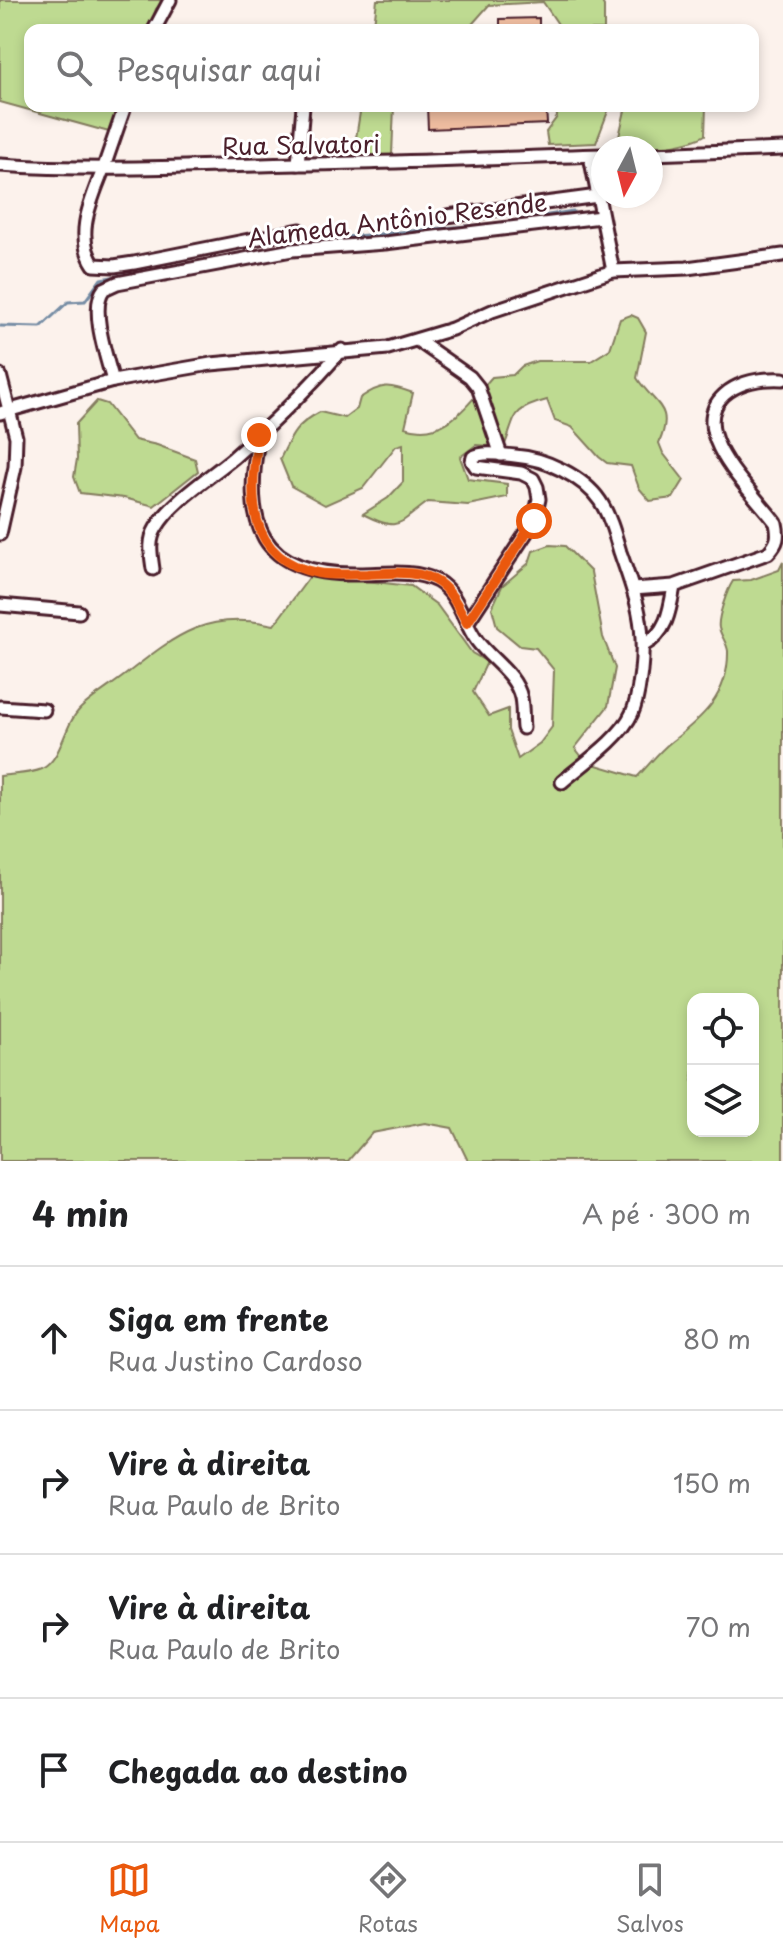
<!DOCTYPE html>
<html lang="pt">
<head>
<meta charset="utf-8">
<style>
	body { margin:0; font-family:"Playpen Sans",sans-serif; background:#f6f6f6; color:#202124 }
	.controls { position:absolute; right:24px; bottom:24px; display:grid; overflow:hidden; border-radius:16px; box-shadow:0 4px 12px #0003 }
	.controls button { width:72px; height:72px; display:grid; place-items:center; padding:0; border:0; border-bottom:2px solid #e0e0e0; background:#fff; color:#202124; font:40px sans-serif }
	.compass { position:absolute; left:591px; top:136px; width:72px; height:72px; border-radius:50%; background:#fff; box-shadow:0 4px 12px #0003; rotate:187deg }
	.stop { position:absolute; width:24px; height:24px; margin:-18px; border:6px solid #ea580c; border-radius:50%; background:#fff }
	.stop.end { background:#ea580c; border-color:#fff; box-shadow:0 2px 8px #0008 }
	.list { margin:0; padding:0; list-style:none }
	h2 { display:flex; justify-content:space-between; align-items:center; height:104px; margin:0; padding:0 32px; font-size:34px }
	h2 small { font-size:26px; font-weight:400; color:#757577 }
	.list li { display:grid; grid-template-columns:52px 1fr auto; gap:24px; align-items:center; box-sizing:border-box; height:144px; padding:0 32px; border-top:2px solid #e0e0e0 }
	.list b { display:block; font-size:30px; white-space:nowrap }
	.list p { margin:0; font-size:26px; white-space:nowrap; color:#757577 }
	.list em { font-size:26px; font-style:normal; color:#757577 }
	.icon { flex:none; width:44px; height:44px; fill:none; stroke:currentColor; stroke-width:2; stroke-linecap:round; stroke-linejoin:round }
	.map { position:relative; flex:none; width:783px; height:1161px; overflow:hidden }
	.search { position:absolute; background:#fff; box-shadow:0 4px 12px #0003; left:24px; right:24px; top:24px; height:88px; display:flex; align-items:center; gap:20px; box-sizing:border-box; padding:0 28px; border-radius:16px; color:#757577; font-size:30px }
	.sheet { height:680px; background:#fff }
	nav { display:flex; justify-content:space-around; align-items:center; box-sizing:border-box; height:112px; border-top:2px solid #e0e0e0; background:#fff; font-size:22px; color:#757577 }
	nav a { display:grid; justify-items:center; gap:4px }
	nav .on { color:#ea580c }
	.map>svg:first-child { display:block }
	.green { fill:#beda91; stroke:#847c5e; stroke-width:2; fill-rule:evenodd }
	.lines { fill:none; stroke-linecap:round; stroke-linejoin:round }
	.stream { stroke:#758ca4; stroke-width:3 }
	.building { fill:#efbda0; stroke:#4a1f2b; stroke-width:2 }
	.minor-casing { stroke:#4a1f2b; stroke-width:17 }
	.minor { stroke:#fff; stroke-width:11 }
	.route { stroke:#ea580c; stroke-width:10 }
	.labels { text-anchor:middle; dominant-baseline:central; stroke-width:6; stroke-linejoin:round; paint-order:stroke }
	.street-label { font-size:24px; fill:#4a1f2b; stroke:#fff }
</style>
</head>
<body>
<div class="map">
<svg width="783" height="1161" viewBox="0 0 783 1161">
	<rect width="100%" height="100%" fill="#fcf2ec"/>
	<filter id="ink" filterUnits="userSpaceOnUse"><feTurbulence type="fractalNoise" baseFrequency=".0125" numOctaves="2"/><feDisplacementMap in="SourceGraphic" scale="16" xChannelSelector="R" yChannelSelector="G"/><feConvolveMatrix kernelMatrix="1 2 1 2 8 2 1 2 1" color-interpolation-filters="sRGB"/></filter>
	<g filter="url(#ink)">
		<g class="green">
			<polygon points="0,0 164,0 156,9 149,30 30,30 30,106 121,106 109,132 0,102"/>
			<polygon points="377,0 601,0 604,6 604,30 562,30 543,2 489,5 467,30 379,30 374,25"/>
			<polygon points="361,106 394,106 392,155 353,157"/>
			<polygon points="556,106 610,106 596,143 548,145 546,132 557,117"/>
			<path d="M626 106H706L705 135C693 143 644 152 630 148 625 146 622 143 618 141Z"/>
			<path d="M631 315 638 318 646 332 637 378C655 406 675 406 659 443L663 453 684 480 673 498 650 501 639 488 631 466 607 463 599 457 572 427 555 421 547 400C510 410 517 415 504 447L476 445 460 457 468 479 507 484V497L468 505 428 502C397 524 400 533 363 514L388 498 403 482V444L396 446 363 488 325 505 291 486 280 459C291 436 296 424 320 412L345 418 357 409 360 398C382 383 389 384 413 393L405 427C446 441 468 403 492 377L513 375 522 366 537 361H591L610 349 620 319Z"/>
			<polygon points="97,401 107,404 135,440 157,445 195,459 198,471 154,506 124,498 80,493 74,477 77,459 76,424"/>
			<path d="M550 545 565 546 591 572 603 637 615 668 608 706 575 748 586 762 637 777C648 766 659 751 671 742 702 718 729 695 728 651 727 643 721 636 719 628 717 619 727 590 733 581L751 580 779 570 783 562V1161H468L452 1128 425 1123 372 1133 348 1161H0V776C13 774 31 774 42 769 63 758 63 725 81 708 94 696 111 686 125 675 176 635 206 610 274 625L311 575 411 586 437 605 472 653 487 662 473 692 489 716 508 709V730L518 759 540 743 552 727 554 670 536 648 520 646 497 627 492 608 502 586 529 563 533 551ZM693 999H753V1131H693Z"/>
		</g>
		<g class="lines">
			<g class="stream">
				<polyline points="291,245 345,237 499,223 573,211"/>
				<polyline points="0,326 41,327 68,302 85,301 101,279 279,247"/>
			</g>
		</g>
		<g class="building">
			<polygon points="539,18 539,30 500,30 500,19"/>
			<polygon points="427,106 546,106 547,124 428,129"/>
		</g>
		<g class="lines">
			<defs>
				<g id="minor">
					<polyline points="154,30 170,0"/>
					<path d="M125 106C118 126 111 147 104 167 93 197 73 234 94 265L114 266 134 263 300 230"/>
					<polyline points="651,154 783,149"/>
					<polyline points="590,156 613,271"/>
					<polyline points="298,164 303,106"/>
					<path d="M0 165C100 172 199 166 298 164 400 163 501 158 603 155"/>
					<polyline points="447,216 598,196"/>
					<polyline points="417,340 470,377 478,387 501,455"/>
					<polyline points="0,375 16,437 15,467 0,534"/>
					<path d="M113 381C107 359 89 307 104 289L117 283 292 250 385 243 601 217"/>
					<polyline points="0,413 113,381 211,364 388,348 452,329 492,311 613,271 687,268 783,255"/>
					<path d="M259 435C242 523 258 576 359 574 383 574 415 569 437 581 459 594 463 622 477 641 491 660 516 674 521 698 523 708 522 719 523 728"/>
					<path d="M153 569C151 554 148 541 156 528 172 501 209 478 233 458 272 424 308 389 342 350"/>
					<polyline points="633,589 674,586"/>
					<polyline points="0,605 79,612"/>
					<path d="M467 623 534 521 539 499 537 487 533 479 521 473 476 467 472 461 473 457C485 451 502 455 515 456 544 458 583 476 600 501 610 516 615 535 620 552 636 597 646 623 641 671 639 685 638 700 632 713 621 738 583 764 562 782"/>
					<path d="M644 645C667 633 670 610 674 586L768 553C778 543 779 536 776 523 755 494 684 431 724 395 740 381 762 378 783 379"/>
					<polyline points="0,707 44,710"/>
				</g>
			</defs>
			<use href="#minor" class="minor-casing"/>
			<use href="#minor" class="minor"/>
		</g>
	</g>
	<g class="lines" filter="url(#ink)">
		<path class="route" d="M259 435C248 493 245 559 318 573 334 576 351 574 367 574 389 573 420 569 439 583 453 593 459 609 467 623L534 521"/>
	</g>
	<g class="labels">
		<g class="street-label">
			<text transform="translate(301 144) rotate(-1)">Rua Salvatori</text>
			<text transform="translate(397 219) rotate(-7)">Alameda Antônio Resende</text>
		</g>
	</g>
</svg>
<div class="controls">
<button><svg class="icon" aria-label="locate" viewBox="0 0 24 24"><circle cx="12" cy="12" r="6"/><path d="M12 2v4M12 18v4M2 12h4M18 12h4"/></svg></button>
<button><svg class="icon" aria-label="layers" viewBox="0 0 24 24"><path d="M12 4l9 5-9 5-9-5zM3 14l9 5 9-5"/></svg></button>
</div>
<svg class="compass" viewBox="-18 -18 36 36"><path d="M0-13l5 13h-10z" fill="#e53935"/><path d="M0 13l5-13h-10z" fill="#757577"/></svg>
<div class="stop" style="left:534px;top:521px"></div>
<div class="stop end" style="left:259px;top:435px"></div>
<div class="search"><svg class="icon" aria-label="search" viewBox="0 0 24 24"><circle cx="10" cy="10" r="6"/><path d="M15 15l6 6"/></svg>Pesquisar aqui</div>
</div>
<section class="sheet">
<h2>4 min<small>A pé · 300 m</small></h2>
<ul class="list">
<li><svg class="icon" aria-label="ahead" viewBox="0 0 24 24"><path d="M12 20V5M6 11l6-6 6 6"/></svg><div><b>Siga em frente</b><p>Rua Justino Cardoso</p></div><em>80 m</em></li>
<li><svg class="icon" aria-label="right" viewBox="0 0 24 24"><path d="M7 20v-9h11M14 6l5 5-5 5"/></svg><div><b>Vire à direita</b><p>Rua Paulo de Brito</p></div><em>150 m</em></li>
<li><svg class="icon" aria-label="right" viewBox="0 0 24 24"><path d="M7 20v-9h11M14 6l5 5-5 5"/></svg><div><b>Vire à direita</b><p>Rua Paulo de Brito</p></div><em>70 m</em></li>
<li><svg class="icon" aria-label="arrive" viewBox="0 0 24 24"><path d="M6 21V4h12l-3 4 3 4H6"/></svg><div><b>Chegada ao destino</b></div></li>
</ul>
</section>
<nav>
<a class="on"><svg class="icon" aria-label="map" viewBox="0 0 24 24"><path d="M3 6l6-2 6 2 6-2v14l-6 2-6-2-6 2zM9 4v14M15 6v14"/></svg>Mapa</a>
<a><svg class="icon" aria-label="directions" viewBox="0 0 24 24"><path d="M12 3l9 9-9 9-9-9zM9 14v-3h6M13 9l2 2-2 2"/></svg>Rotas</a>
<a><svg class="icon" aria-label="saved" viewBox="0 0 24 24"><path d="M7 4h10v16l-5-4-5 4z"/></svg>Salvos</a>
</nav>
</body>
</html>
